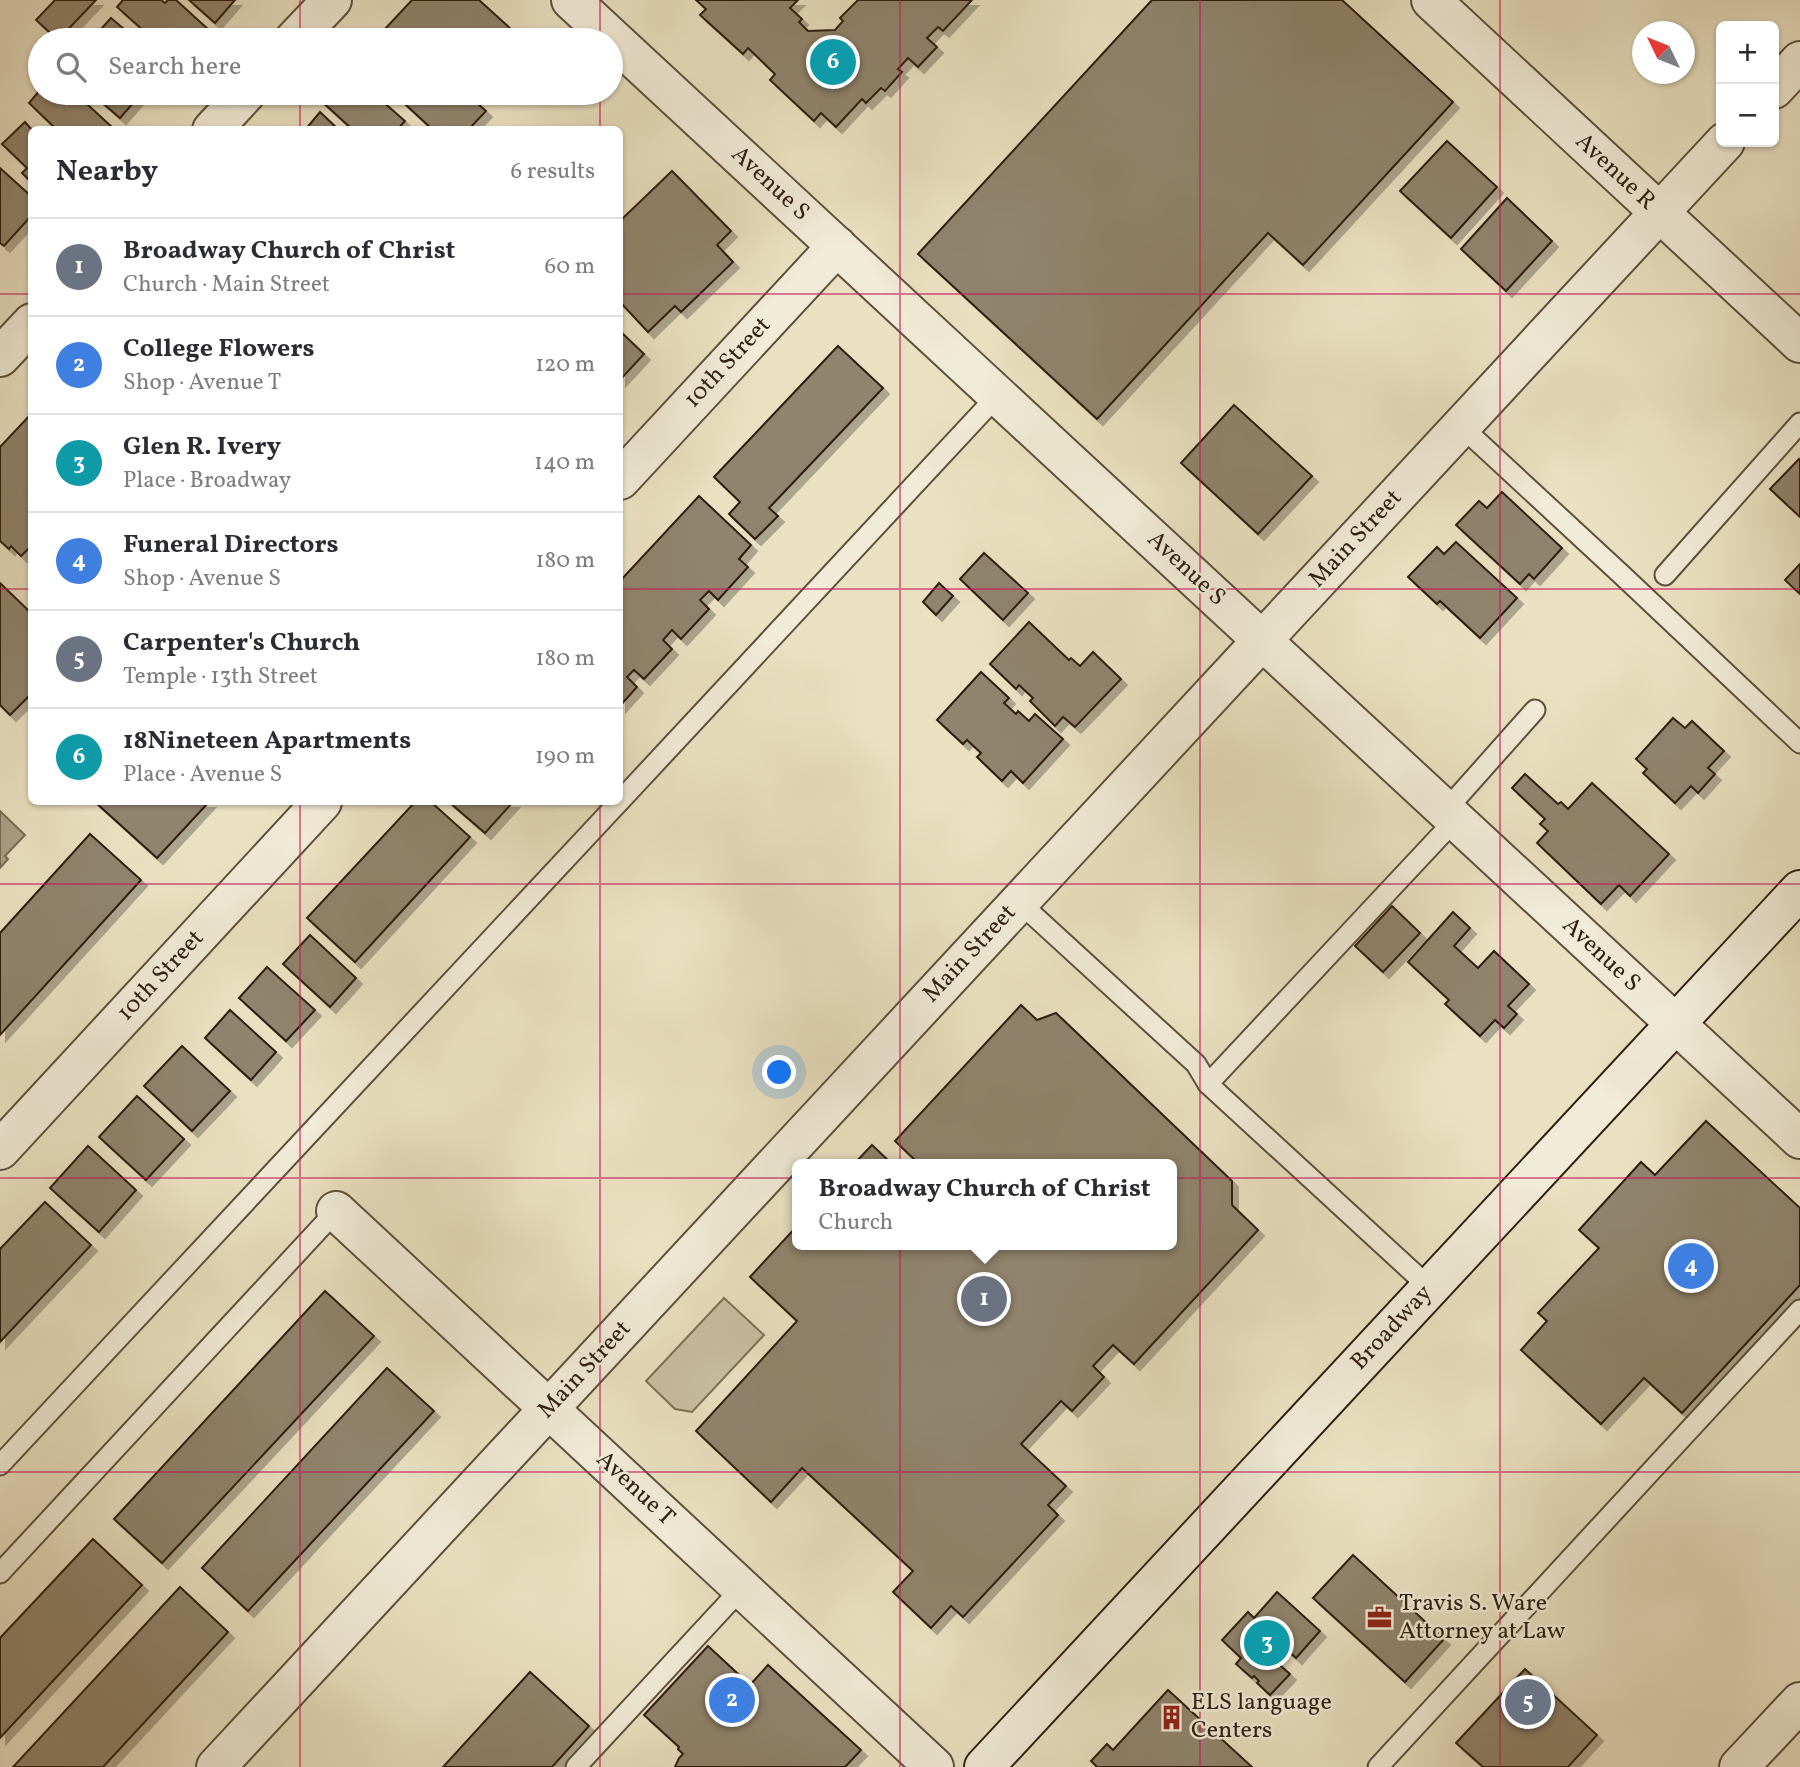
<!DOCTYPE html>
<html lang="en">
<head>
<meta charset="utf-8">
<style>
	body { margin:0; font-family:Vollkorn,serif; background:#f2f2f3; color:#2b2b33 }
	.controls { position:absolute; right:21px; top:21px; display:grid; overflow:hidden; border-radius:10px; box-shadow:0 2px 5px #0004 }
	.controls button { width:63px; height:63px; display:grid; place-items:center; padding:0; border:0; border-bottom:2px solid #e1e1e2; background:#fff; color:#2b2b33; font:35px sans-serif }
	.compass { position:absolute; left:1632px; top:21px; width:63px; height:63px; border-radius:50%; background:#fff; box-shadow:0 2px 5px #0004; rotate:313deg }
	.you { position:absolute; left:780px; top:1073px; width:24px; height:24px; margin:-18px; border:5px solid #fff; border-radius:50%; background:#1a73e8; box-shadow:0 0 0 10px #1a73e833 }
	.badge { display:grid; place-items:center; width:46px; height:46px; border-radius:50%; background:#8f2418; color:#fff; font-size:23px; font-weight:700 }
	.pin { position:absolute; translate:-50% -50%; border:4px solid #fff; box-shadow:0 2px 7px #0006 }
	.popup { position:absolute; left:792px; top:1159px; width:385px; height:91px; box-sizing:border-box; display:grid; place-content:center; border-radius:10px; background:#fff; filter:drop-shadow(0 2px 5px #0005); font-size:23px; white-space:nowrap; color:#7c7c81 }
	.popup b { font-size:26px; color:#2b2b33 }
	.popup::after { content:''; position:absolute; left:50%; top:100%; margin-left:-14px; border:14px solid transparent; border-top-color:#fff }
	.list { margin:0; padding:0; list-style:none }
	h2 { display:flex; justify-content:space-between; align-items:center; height:91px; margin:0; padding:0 28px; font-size:30px }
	h2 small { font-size:23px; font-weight:400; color:#7c7c81 }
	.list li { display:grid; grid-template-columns:46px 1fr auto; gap:21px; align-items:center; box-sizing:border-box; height:98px; padding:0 28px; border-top:2px solid #e1e1e2 }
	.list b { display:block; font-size:26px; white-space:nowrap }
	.list p { margin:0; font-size:23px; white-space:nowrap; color:#7c7c81 }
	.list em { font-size:23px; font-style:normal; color:#7c7c81 }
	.icon { flex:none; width:38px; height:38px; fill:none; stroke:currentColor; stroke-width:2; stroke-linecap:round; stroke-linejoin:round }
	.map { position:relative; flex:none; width:1800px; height:1767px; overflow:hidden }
	.search { position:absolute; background:#fff; box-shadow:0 2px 5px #0004; left:28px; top:28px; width:595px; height:77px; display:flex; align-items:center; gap:18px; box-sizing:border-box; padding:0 24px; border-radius:38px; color:#7c7c81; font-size:26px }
	.panel { position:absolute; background:#fff; box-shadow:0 2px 5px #0004; left:28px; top:126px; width:595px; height:679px; border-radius:10px }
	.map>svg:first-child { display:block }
	.green { fill:#cac0a4; stroke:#7c705a; stroke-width:2 }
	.water { fill:#aa9f86; stroke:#796c57; stroke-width:2 }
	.building { fill:#90846d; stroke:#2f1f11; stroke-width:2; filter:url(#shadow) }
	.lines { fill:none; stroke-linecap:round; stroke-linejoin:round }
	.service-casing { stroke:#5e503d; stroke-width:23 }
	.minor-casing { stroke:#5e503d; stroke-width:42 }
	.tertiary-casing { stroke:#5e503d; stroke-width:42 }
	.secondary-casing { stroke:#2f1f11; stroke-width:42 }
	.service { stroke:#f1ecd7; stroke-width:19 }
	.minor { stroke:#f1ecd7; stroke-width:38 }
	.tertiary { stroke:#f1ecd7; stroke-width:38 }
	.secondary { stroke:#f1ecd7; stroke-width:38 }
	.grid { fill:none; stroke:#c2185b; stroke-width:2; stroke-opacity:0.55 }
	.labels { text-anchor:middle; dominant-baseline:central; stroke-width:5; stroke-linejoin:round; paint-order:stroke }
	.street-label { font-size:24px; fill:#2f1f11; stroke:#f1ecd7 }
	.poi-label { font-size:24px; fill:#2f1f11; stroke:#f1ecd7; text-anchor:start }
</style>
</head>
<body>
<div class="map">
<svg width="1800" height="1767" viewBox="0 0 1800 1767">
	<defs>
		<filter id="shadow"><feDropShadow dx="6" dy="6" stdDeviation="0" flood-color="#0004"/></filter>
	</defs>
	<rect width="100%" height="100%" fill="#eae1c2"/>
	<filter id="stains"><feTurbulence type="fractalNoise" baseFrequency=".00286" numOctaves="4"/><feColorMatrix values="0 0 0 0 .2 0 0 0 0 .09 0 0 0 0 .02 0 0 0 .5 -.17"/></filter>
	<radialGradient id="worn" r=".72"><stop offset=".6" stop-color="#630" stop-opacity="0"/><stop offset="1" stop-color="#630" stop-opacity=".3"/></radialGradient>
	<polygon class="green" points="724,1298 764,1335 692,1412 675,1409 646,1381"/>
	<polygon class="water" points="0,811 25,835 5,856 8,859 0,868"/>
	<g class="building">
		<polygon points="55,0 96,0 58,40 36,20"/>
		<polygon points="123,0 161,0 165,3 168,0 176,0 209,30 199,40 154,40 117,7"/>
		<polygon points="189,0 235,0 215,23"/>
		<polygon points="412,0 479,0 523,40 392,40 393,39 384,30"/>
		<polygon points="696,0 798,0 790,8 802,19 799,22 808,31 835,30 843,21 840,18 858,0 972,0 943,31 938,27 927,38 937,47 918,67 908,58 898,69 902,72 885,91 881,88 866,103 862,99 836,127 821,113 814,121 770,80 775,74 748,48 743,54 700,15 706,9"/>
		<polygon points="1152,0 1342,0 1453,102 1303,265 1268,233 1097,419 918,254"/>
		<polygon points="111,18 137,40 91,40"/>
		<polygon points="40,90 40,93 75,93 113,128 111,130 57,130 29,103"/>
		<polygon points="91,93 142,93 120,118"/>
		<polygon points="325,93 373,93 405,121 397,130 353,130 319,99"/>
		<polygon points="393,93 466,93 486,111 468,130 433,130"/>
		<polygon points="320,112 339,130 305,130"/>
		<polygon points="25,122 32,130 32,183 22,173 27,168 2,144"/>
		<polygon points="1447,141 1497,187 1451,238 1400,191"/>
		<polygon points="0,168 32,197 32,215 4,246 0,243"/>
		<polygon points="672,171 731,231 717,245 733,262 681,312 675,306 648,332 620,302 620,221"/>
		<polygon points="1507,198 1552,241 1506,291 1461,249"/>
		<polygon points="620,331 644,354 620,380"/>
		<polygon points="838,346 883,388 769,508 778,516 755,539 729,514 740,502 714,477"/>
		<polygon points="1234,405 1312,476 1258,534 1181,463"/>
		<polygon points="32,413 32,545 21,556 11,546 9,549 0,541 0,447"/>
		<polygon points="1799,459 1800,461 1800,517 1770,489"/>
		<polygon points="1502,492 1562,548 1534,579 1529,574 1520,584 1456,525 1479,501 1487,508"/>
		<polygon points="699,496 751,545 739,559 748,567 718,600 709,591 700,600 709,609 681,639 672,630 663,640 672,649 644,679 634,670 627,677 637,687 620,706 620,581"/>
		<polygon points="1456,542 1517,598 1480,638 1440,601 1437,604 1408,577 1437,547 1444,554"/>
		<polygon points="984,553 1028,593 1003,620 960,579"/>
		<polygon points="1800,564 1800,594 1785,580"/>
		<polygon points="0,583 32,614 32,693 10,715 0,705"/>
		<polygon points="939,583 953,596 936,615 923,602"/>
		<polygon points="1029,622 1069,660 1071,658 1080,666 1093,652 1121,679 1075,727 1063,717 1055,726 1030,701 1033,698 1019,685 1016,689 990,664"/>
		<polygon points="981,672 1009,698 1004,703 1016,714 1018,711 1029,721 1035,714 1063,739 1023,783 1011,771 1002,781 977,757 981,753 967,740 963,744 937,720"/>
		<polygon points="1673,718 1685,728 1692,721 1724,751 1708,768 1715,774 1698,793 1691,786 1675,803 1643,773 1647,769 1636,759"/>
		<polygon points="1525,774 1558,804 1561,802 1568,809 1592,783 1669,854 1630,896 1619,885 1601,904 1537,843 1548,831 1540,824 1545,819 1512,788"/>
		<polygon points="95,802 209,802 157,858"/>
		<polygon points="415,802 431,802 470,837 355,962 307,918"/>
		<polygon points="449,802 513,802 485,833"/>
		<polygon points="90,834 141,880 0,1035 0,933"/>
		<polygon points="1392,906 1420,933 1383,972 1355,946"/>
		<polygon points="1453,912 1470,928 1454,946 1478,968 1494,951 1529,984 1508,1006 1517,1014 1504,1028 1495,1020 1480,1036 1445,1004 1449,1000 1408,962"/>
		<polygon points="310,935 356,978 330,1007 283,964"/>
		<polygon points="267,967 315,1010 286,1041 239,998"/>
		<polygon points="1021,1005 1037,1020 1056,1013 1232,1181 1232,1205 1258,1230 1134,1364 1113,1345 1093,1366 1104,1377 1072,1411 1061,1401 1021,1444 1066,1486 1048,1505 1058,1515 963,1617 951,1606 931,1628 893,1592 913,1571 802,1468 771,1502 696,1431 797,1321 750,1277 797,1226 797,1245 1171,1245 1171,1164 919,1164 895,1141"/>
		<polygon points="230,1010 276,1052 251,1080 205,1038"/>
		<polygon points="182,1046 230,1091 192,1131 144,1086"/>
		<polygon points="137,1096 184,1139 146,1180 99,1137"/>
		<polygon points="1706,1121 1800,1208 1800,1285 1682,1413 1644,1378 1601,1424 1521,1350 1547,1321 1538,1313 1599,1248 1579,1230 1641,1162 1655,1175"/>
		<polygon points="872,1145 892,1164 854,1164"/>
		<polygon points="88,1146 136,1190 99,1232 50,1188"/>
		<polygon points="45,1202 91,1245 0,1342 0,1249"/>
		<polygon points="325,1291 374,1336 162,1563 114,1519"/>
		<polygon points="387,1368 434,1411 248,1611 202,1568"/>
		<polygon points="93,1539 142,1585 0,1738 0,1638"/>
		<polygon points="1353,1555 1444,1639 1405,1682 1313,1598"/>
		<polygon points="180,1587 228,1632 103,1767 13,1767"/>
		<polygon points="1277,1592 1320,1631 1296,1658 1284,1647 1273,1659 1290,1674 1270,1695 1257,1683 1259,1681 1254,1676 1252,1678 1236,1664 1241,1658 1222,1640 1248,1612 1254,1618"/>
		<polygon points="708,1646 750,1685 768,1665 861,1750 845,1767 675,1767 679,1758 683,1754 678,1749 679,1747 644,1715"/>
		<polygon points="1525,1669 1597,1735 1568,1767 1483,1767 1456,1743"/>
		<polygon points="530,1672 589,1726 552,1767 443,1767"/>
		<polygon points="1168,1690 1252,1767 1097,1767 1091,1761 1107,1744 1113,1750"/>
	</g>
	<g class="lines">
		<defs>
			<g id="service">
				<polyline points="1461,426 1623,576 1800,743"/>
				<polyline points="1665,575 1800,423"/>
				<polyline points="620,801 998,395"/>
				<polyline points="1446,810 1535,710"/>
				<polyline points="1019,902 1196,1064 1208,1084 1430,1288"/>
				<polyline points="1208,1084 1456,819"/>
				<polyline points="0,1465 619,802"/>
				<polyline points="0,1573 336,1211"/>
				<polyline points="576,1767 742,1588"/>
				<polyline points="1378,1767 1800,1310"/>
			</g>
			<g id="minor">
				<polyline points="571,0 1800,1139"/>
				<polyline points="1431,0 1800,343"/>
				<polyline points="294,40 332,0"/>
				<polyline points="212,130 246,93"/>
				<polyline points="0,357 32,323"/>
				<polyline points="620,480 837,246"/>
				<polyline points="0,1150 322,802"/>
				<polyline points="336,1211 934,1767"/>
				<polyline points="1739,1767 1800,1702"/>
			</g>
			<g id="tertiary">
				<polyline points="1774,89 1800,61"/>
				<polyline points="216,1767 1725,142"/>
			</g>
			<polyline id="secondary" points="984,1767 1800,890"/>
		</defs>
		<use href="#service" class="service-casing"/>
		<use href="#minor" class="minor-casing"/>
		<use href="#tertiary" class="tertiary-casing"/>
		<use href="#secondary" class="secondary-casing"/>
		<use href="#service" class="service"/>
		<use href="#minor" class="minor"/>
		<use href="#tertiary" class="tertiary"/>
		<use href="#secondary" class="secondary"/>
	</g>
	<path class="grid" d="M300 0V40M600 0V40M900 0V1767M1200 0V1767M1500 0V1767M300 93V130M600 93V130M0 294H32M620 294H1800M0 589H32M620 589H1800M300 802V1767M600 802V1767M0 884H1800M0 1178H1800M0 1472H1800"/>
	<defs>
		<symbol id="office-bare" viewBox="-9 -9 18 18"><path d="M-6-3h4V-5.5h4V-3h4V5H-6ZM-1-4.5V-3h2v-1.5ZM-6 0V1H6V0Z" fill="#8f2418" stroke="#f1ecd7" stroke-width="2.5" paint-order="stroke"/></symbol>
		<symbol id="building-bare" viewBox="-9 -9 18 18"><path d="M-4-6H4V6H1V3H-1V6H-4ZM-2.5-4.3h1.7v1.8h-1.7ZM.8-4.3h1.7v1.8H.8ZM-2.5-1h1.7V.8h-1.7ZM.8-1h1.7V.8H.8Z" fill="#8f2418" stroke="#f1ecd7" stroke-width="2.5" paint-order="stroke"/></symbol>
	</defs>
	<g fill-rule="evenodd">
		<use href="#office-bare" x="1362" y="1600" width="35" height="35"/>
		<use href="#building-bare" x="1154" y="1700" width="35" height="35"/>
	</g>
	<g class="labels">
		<g class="street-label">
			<text transform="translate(1615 172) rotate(43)">Avenue R</text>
			<text transform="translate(770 184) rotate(43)">Avenue S</text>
			<text transform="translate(728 363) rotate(-47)">10th Street</text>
			<text transform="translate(1356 539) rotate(-47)">Main Street</text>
			<text transform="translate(1186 569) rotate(43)">Avenue S</text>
			<text transform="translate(970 954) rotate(-47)">Main Street</text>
			<text transform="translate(1601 955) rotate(43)">Avenue S</text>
			<text transform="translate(161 976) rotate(-47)">10th Street</text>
			<text transform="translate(1392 1328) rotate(-47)">Broadway</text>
			<text transform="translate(585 1370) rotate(-47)">Main Street</text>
			<text transform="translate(635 1489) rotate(43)">Avenue T</text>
		</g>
		<g class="poi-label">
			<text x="1399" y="1604">Travis S. Ware<tspan x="1399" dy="28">Attorney at Law</tspan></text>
			<text x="1191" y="1703">ELS language<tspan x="1191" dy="28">Centers</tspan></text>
		</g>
	</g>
	<rect width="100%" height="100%" filter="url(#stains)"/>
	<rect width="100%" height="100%" fill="url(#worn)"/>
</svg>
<div class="controls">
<button>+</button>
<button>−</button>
</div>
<svg class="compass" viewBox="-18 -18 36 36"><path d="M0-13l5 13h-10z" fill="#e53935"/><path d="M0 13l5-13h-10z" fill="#7c7c81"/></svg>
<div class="you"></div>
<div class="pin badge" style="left:984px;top:1299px;background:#6b7280">1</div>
<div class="popup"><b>Broadway Church of Christ</b>Church</div>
<div class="pin badge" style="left:732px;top:1700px;background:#3f7fe0">2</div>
<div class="pin badge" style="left:1267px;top:1643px;background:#0f9aa8">3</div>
<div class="pin badge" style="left:1691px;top:1266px;background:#3f7fe0">4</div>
<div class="pin badge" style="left:1528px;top:1702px;background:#6b7280">5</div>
<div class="pin badge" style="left:833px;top:62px;background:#0f9aa8">6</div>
<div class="search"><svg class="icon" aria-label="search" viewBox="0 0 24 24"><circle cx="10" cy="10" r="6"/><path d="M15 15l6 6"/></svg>Search here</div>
<section class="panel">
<h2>Nearby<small>6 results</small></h2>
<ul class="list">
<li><span class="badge" style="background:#6b7280">1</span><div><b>Broadway Church of Christ</b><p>Church · Main Street</p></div><em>60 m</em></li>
<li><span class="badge" style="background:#3f7fe0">2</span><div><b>College Flowers</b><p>Shop · Avenue T</p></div><em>120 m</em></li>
<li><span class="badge" style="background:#0f9aa8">3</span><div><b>Glen R. Ivery</b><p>Place · Broadway</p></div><em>140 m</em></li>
<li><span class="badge" style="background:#3f7fe0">4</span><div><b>Funeral Directors</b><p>Shop · Avenue S</p></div><em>180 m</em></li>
<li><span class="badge" style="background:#6b7280">5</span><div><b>Carpenter's Church</b><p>Temple · 13th Street</p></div><em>180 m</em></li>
<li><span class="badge" style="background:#0f9aa8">6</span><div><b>18Nineteen Apartments</b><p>Place · Avenue S</p></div><em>190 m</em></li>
</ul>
</section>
</div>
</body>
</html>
